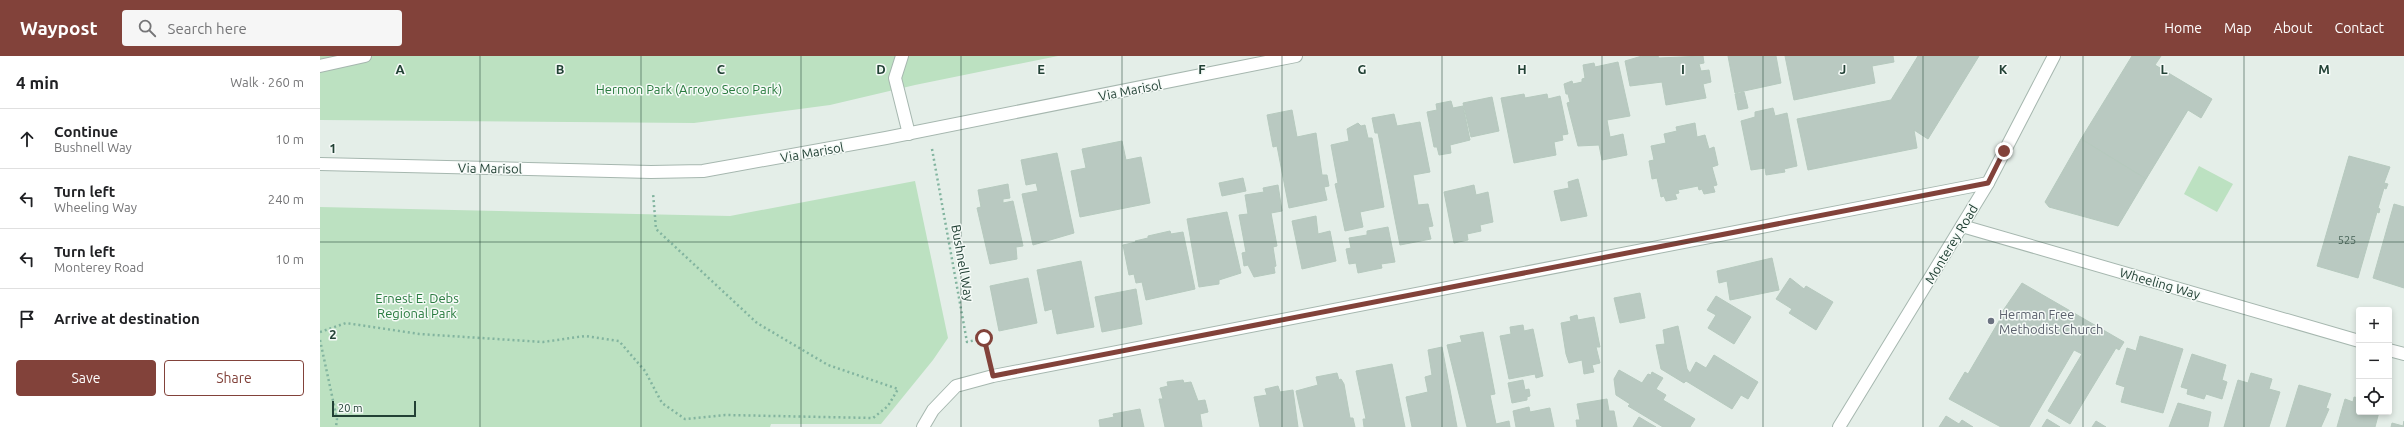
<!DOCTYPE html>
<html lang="en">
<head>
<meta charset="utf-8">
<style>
	body { margin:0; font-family:Ubuntu,sans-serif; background:#f6f6f6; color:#202124 }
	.controls { position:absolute; right:12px; bottom:12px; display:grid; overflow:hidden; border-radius:4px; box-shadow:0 2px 6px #0003 }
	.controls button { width:36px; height:36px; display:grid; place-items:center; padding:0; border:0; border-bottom:1px solid #e0e0e0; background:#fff; color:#202124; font:20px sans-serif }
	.scale { position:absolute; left:12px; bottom:10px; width:84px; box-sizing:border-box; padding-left:4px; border:2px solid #224135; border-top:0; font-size:11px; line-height:14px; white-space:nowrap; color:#224135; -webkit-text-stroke:3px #f5faf7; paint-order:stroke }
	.stop { position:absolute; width:12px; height:12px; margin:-9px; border:3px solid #82423a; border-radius:50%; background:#fff }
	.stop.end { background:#82423a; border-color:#fff; box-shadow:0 1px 4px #0008 }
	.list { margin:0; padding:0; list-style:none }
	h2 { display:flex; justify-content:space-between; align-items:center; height:52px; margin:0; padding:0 16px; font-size:17px }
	h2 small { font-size:13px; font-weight:400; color:#757577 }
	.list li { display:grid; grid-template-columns:26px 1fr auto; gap:12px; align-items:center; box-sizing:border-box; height:60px; padding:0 16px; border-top:1px solid #e0e0e0 }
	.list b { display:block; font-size:15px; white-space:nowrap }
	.list p { margin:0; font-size:13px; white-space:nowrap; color:#757577 }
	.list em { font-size:13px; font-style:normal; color:#757577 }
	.actions { display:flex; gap:8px; padding:12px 16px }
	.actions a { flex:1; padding:9px 0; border:1px solid #82423a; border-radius:4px; text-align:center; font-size:14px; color:#82423a }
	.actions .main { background:#82423a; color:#fff }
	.icon { flex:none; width:22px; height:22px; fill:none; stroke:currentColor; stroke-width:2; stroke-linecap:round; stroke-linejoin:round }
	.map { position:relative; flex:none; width:2084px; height:371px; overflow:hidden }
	header { display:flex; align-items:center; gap:24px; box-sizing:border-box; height:56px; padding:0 20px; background:#82423a; color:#fff }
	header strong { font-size:19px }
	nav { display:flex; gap:22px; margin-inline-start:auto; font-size:14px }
	.search { width:280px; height:36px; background:#f6f6f6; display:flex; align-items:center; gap:10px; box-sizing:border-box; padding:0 14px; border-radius:4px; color:#757577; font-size:15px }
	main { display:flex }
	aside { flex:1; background:#fff }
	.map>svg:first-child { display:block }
	.green { fill:#bce1c1 }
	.building { fill:#b9c9c1; stroke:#b6c9be }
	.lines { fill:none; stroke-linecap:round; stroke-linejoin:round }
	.minor-casing { stroke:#a6b7af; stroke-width:14 }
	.path { stroke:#82b49f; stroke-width:2.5; stroke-dasharray:2 3; stroke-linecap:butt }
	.minor { stroke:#fff; stroke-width:12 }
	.route { stroke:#82423a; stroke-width:5 }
	.grid { fill:none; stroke:#224135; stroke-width:1; stroke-opacity:0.55 }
	.worship-dot { fill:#6b7280; stroke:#f5faf7; stroke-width:1.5 }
	.labels { text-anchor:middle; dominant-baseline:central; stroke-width:3; stroke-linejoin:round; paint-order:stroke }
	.number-label { font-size:11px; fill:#486358 }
	.park-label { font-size:13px; fill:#297b3f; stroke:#f5faf7 }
	.street-label { font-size:13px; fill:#224135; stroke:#f5faf7 }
	.worship-label { font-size:13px; fill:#5b616d; stroke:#f5faf7; text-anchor:start }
	.grid-label { font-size:13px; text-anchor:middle; font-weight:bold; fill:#224135; stroke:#f5faf7; stroke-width:3; stroke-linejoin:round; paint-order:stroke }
</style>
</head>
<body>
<header>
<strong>Waypost</strong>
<div class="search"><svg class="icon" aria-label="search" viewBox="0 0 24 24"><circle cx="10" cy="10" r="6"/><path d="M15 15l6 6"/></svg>Search here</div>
<nav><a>Home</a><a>Map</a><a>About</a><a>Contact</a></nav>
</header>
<main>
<aside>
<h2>4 min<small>Walk · 260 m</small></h2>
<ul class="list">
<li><svg class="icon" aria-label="ahead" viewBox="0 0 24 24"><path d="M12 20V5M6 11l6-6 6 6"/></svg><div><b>Continue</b><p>Bushnell Way</p></div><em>10 m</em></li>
<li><svg class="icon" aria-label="left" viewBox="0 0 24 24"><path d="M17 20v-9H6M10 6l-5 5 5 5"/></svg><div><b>Turn left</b><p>Wheeling Way</p></div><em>240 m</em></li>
<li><svg class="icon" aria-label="left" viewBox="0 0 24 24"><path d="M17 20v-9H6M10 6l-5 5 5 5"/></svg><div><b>Turn left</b><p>Monterey Road</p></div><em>10 m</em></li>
<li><svg class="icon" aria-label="arrive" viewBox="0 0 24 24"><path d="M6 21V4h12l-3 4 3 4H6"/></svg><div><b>Arrive at destination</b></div></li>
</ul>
<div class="actions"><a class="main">Save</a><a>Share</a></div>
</aside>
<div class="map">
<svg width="2084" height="371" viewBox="0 0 2084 371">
	<rect width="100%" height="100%" fill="#e4eee8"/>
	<g class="green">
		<polygon points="0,0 738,0 595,29 510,49 374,67 0,64"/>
		<polygon points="1879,110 1913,128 1897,156 1864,138"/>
		<polygon points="595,125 628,282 613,304 561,368 451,368 450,371 0,371 0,151 410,160"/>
	</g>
	<g class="building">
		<polygon points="1322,0 1338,0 1339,2 1383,0 1384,7 1379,8 1381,15 1389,14 1391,26 1383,28 1386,42 1346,49 1342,26 1310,30 1305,5"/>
		<polygon points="1408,0 1456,0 1461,27 1415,37"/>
		<polygon points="1465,0 1573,0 1574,6 1552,10 1555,27 1474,44"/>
		<polygon points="1598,0 1659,0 1608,83 1594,74 1597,92 1488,114 1477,63 1571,44"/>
		<polygon points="1812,0 1841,0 1835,9 1892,43 1881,62 1868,54 1826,123 1761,83"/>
		<polygon points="1298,6 1310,60 1287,64 1290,81 1303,78 1307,99 1282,104 1279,89 1258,90 1247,47 1250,46 1248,38 1246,38 1244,28 1252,25 1253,28 1262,26 1262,23 1265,22 1263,9 1274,7 1275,11"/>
		<polygon points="1424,36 1428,52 1418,54 1415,38"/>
		<polygon points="1204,38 1205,42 1227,38 1228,43 1240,40 1248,78 1242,79 1243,84 1234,86 1236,99 1194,107 1181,42"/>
		<polygon points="1172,41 1179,75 1151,81 1143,47"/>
		<polygon points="1131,45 1133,52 1143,50 1150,84 1130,89 1131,97 1119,99 1117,91 1114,91 1107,56 1117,54 1116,48"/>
		<polygon points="1453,52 1455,60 1467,57 1477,110 1464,113 1465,116 1446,119 1445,112 1431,114 1421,65 1435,61 1435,56"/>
		<polygon points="972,54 977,81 996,77 1002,119 1007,119 1009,130 1004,131 1007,144 969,152 957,90 953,91 947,59"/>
		<polygon points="1074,58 1077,70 1100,66 1110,116 1093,119 1098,149 1108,148 1113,170 1108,171 1111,183 1080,189 1058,77 1055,77 1052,62"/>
		<polygon points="1038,67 1041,70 1045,69 1048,82 1052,82 1064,151 1040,156 1043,171 1025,175 1015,128 1018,127 1011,89 1029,85 1027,73"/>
		<polygon points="1375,67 1377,81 1385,79 1389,93 1394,91 1398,109 1392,111 1397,129 1393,130 1395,136 1384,138 1382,133 1379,134 1378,130 1358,134 1359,137 1355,138 1357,143 1346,145 1344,140 1341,141 1337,122 1332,123 1329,105 1334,104 1331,90 1346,87 1344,78 1357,75 1356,71"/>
		<polygon points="1761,83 1826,123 1798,170 1729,151 1725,146"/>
		<polygon points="802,85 806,104 821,101 830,147 760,161 751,115 766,112 762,93"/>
		<polygon points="737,97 754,177 713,189 702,138 718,135 716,127 706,129 701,104"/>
		<polygon points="2029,100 2070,111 2064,127 2068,128 2066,133 2064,132 2058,152 2060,153 2059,157 2057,156 2038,222 1997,210"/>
		<polygon points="923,122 926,135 902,140 899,127"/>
		<polygon points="1258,123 1267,160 1241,165 1234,135 1249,132 1248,126"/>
		<polygon points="688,128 690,142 683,143 683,147 693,145 703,190 696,191 697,203 670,208 657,152 661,151 658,134"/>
		<polygon points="958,129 962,155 951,157 957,190 953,191 956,210 954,211 955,217 934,221 928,209 924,210 922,197 926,196 919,159 928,158 925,139 944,136 943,132"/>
		<polygon points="1154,129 1156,139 1168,136 1173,166 1160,169 1161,175 1147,178 1148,184 1134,187 1124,136"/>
		<polygon points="2074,148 2084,151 2084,232 2053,222"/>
		<polygon points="907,156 921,217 899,224 899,228 879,231 867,163"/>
		<polygon points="996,160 998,178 1010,175 1016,205 982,213 972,165"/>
		<polygon points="1068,171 1075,206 1061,208 1062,212 1038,217 1036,207 1029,208 1026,193 1031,192 1029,182 1047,179 1047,175"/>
		<polygon points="850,175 851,178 863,176 875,233 826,244 822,226 816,227 814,218 809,219 803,189 816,186 815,185 828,182 828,180"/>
		<polygon points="1452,202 1459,234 1410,244 1407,225 1399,227 1397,215"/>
		<polygon points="761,205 774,271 737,278 732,253 725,255 717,214"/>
		<polygon points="708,222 717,267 679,275 670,230"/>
		<polygon points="1470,222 1484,233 1486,230 1513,246 1496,274 1469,257 1472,253 1456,243"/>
		<polygon points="1702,227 1804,286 1799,294 1796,292 1750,368 1728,355 1762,298 1754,294 1709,371 1681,371 1629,343 1645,316 1648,318 1682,260 1680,259"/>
		<polygon points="816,233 822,268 782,276 775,241"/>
		<polygon points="1320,237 1325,262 1300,267 1294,242"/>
		<polygon points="1396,240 1431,261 1414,288 1388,272 1396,259 1387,254"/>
		<polygon points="1257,259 1258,264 1274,261 1280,291 1276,291 1280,307 1272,309 1274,316 1264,318 1262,304 1249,307 1246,298 1241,267 1251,265 1250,261"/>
		<polygon points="1203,269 1204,275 1213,273 1223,320 1216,322 1215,318 1189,323 1180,280 1191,278 1190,271"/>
		<polygon points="1358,270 1367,313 1370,317 1376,306 1386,312 1394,299 1438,326 1428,343 1421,339 1412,353 1366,325 1364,327 1341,313 1336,289 1345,288 1343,274"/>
		<polygon points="1163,276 1175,338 1170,339 1176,368 1189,365 1190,371 1147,371 1127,289 1142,286 1140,280"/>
		<polygon points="1820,280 1863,293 1843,357 1801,346 1805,331 1796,328 1807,292 1816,295"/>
		<polygon points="1122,291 1137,371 1092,371 1086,341 1108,336 1105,321 1112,319 1108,294"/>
		<polygon points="1872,298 1906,309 1902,324 1907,326 1902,343 1886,338 1884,343 1867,338 1868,333 1861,331"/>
		<polygon points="1072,308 1085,371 1044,371 1043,363 1046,363 1036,315"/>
		<polygon points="1299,314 1322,327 1328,318 1331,319 1332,316 1343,322 1336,333 1346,339 1343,344 1375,363 1370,371 1343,371 1308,350 1310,348 1296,339 1294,323"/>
		<polygon points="1017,317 1019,324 1021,323 1024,328 1030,362 1033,362 1035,371 984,371 976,335 998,329 996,321"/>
		<polygon points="1931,317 1952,323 1949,333 1960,336 1949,371 1904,371 1918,324 1928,327"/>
		<polygon points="863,324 864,327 871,326 878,345 885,344 888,356 880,358 882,371 845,371 839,343 843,343 840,332 848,330 847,326"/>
		<polygon points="1203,324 1205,334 1209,333 1210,340 1207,341 1207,344 1192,347 1188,327"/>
		<polygon points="1979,329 2011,338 2006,352 2009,353 2001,371 1966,371"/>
		<polygon points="958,330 960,336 973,334 978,371 940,371 934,341 947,339 945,333"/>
		<polygon points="2034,341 2039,342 2039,356 2059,356 2055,371 2017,371 2025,343 2033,346"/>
		<polygon points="1287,343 1289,355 1294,355 1297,371 1257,371 1256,364 1260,364 1257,348"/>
		<polygon points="1858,347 1891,356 1888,371 1849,371"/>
		<polygon points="1209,351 1210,356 1230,352 1234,371 1196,371 1193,355"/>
		<polygon points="820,353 824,371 780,371 779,364 794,361 793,358"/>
		<polygon points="1626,360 1639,368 1642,364 1653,371 1619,371"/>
		<polygon points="1319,361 1329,367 1336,371 1313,371"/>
		<polygon points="1727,363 1740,371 1722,371"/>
		<polygon points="1776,365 1786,371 1772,371"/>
		<polygon points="2084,365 2084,371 2071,371 2072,367 2083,370"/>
	</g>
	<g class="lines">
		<defs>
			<g id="minor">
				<polyline points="582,0 575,22 589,78"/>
				<polyline points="0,10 45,0"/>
				<polyline points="0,108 331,116 383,115 566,82 976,0"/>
				<polyline points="1642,170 2039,285"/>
				<polyline points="2069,294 2084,298"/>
				<polyline points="603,371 613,354 636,330 673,320 1668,127"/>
				<polyline points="1519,371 1668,127 1734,0"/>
			</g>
		</defs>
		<use href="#minor" class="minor-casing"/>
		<g class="path">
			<polyline points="612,93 647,286 664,282 668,300"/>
			<polyline points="0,276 26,267 99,278 223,286 265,280 299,285 325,315 342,347 365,363 405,359 553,362 568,350 578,333 508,309 437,267 336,173 333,137"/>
			<polyline points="0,284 17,363 16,371"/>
		</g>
		<use href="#minor" class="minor"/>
	</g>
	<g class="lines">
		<polyline class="route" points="664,282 673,320 1668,127 1684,95"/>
	</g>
	<path class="grid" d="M160 0V371M321 0V371M481 0V371M641 0V371M802 0V371M962 0V371M1122 0V371M1282 0V371M1443 0V371M1603 0V371M1763 0V371M1924 0V371M0 186H2084"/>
	<circle class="worship-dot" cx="1671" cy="265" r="4"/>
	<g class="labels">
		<g class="number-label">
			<text x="2027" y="184">525</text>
		</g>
		<g class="park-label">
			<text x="369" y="33">Hermon Park (Arroyo Seco Park)</text>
			<text x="97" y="242">Ernest E. Debs<tspan x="97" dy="15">Regional Park</tspan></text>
		</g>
		<g class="street-label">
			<text transform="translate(810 34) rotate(-11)">Via Marisol</text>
			<text transform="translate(492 96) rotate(-10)">Via Marisol</text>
			<text transform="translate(170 112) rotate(1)">Via Marisol</text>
			<text transform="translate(1631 188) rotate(-59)">Monterey Road</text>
			<text transform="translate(643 207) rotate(80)">Bushnell Way</text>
			<text transform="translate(1840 227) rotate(16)">Wheeling Way</text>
		</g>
		<g class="worship-label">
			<text x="1679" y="258">Herman Free<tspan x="1679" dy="15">Methodist Church</tspan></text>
		</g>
	</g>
	<g class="grid-label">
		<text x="80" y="18">A</text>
		<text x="240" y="18">B</text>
		<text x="401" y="18">C</text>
		<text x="561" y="18">D</text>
		<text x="721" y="18">E</text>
		<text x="882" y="18">F</text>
		<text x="1042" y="18">G</text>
		<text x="1202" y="18">H</text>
		<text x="1363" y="18">I</text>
		<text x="1523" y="18">J</text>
		<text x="1683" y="18">K</text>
		<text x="1844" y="18">L</text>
		<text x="2004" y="18">M</text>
		<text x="13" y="97">1</text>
		<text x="13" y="283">2</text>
	</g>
</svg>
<div class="controls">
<button>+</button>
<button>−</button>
<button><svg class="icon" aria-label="locate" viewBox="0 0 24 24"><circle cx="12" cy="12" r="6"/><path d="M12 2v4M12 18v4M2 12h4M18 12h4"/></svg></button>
</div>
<div class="scale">20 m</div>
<div class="stop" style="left:664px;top:282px"></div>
<div class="stop end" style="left:1684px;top:95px"></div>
</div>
</main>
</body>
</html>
